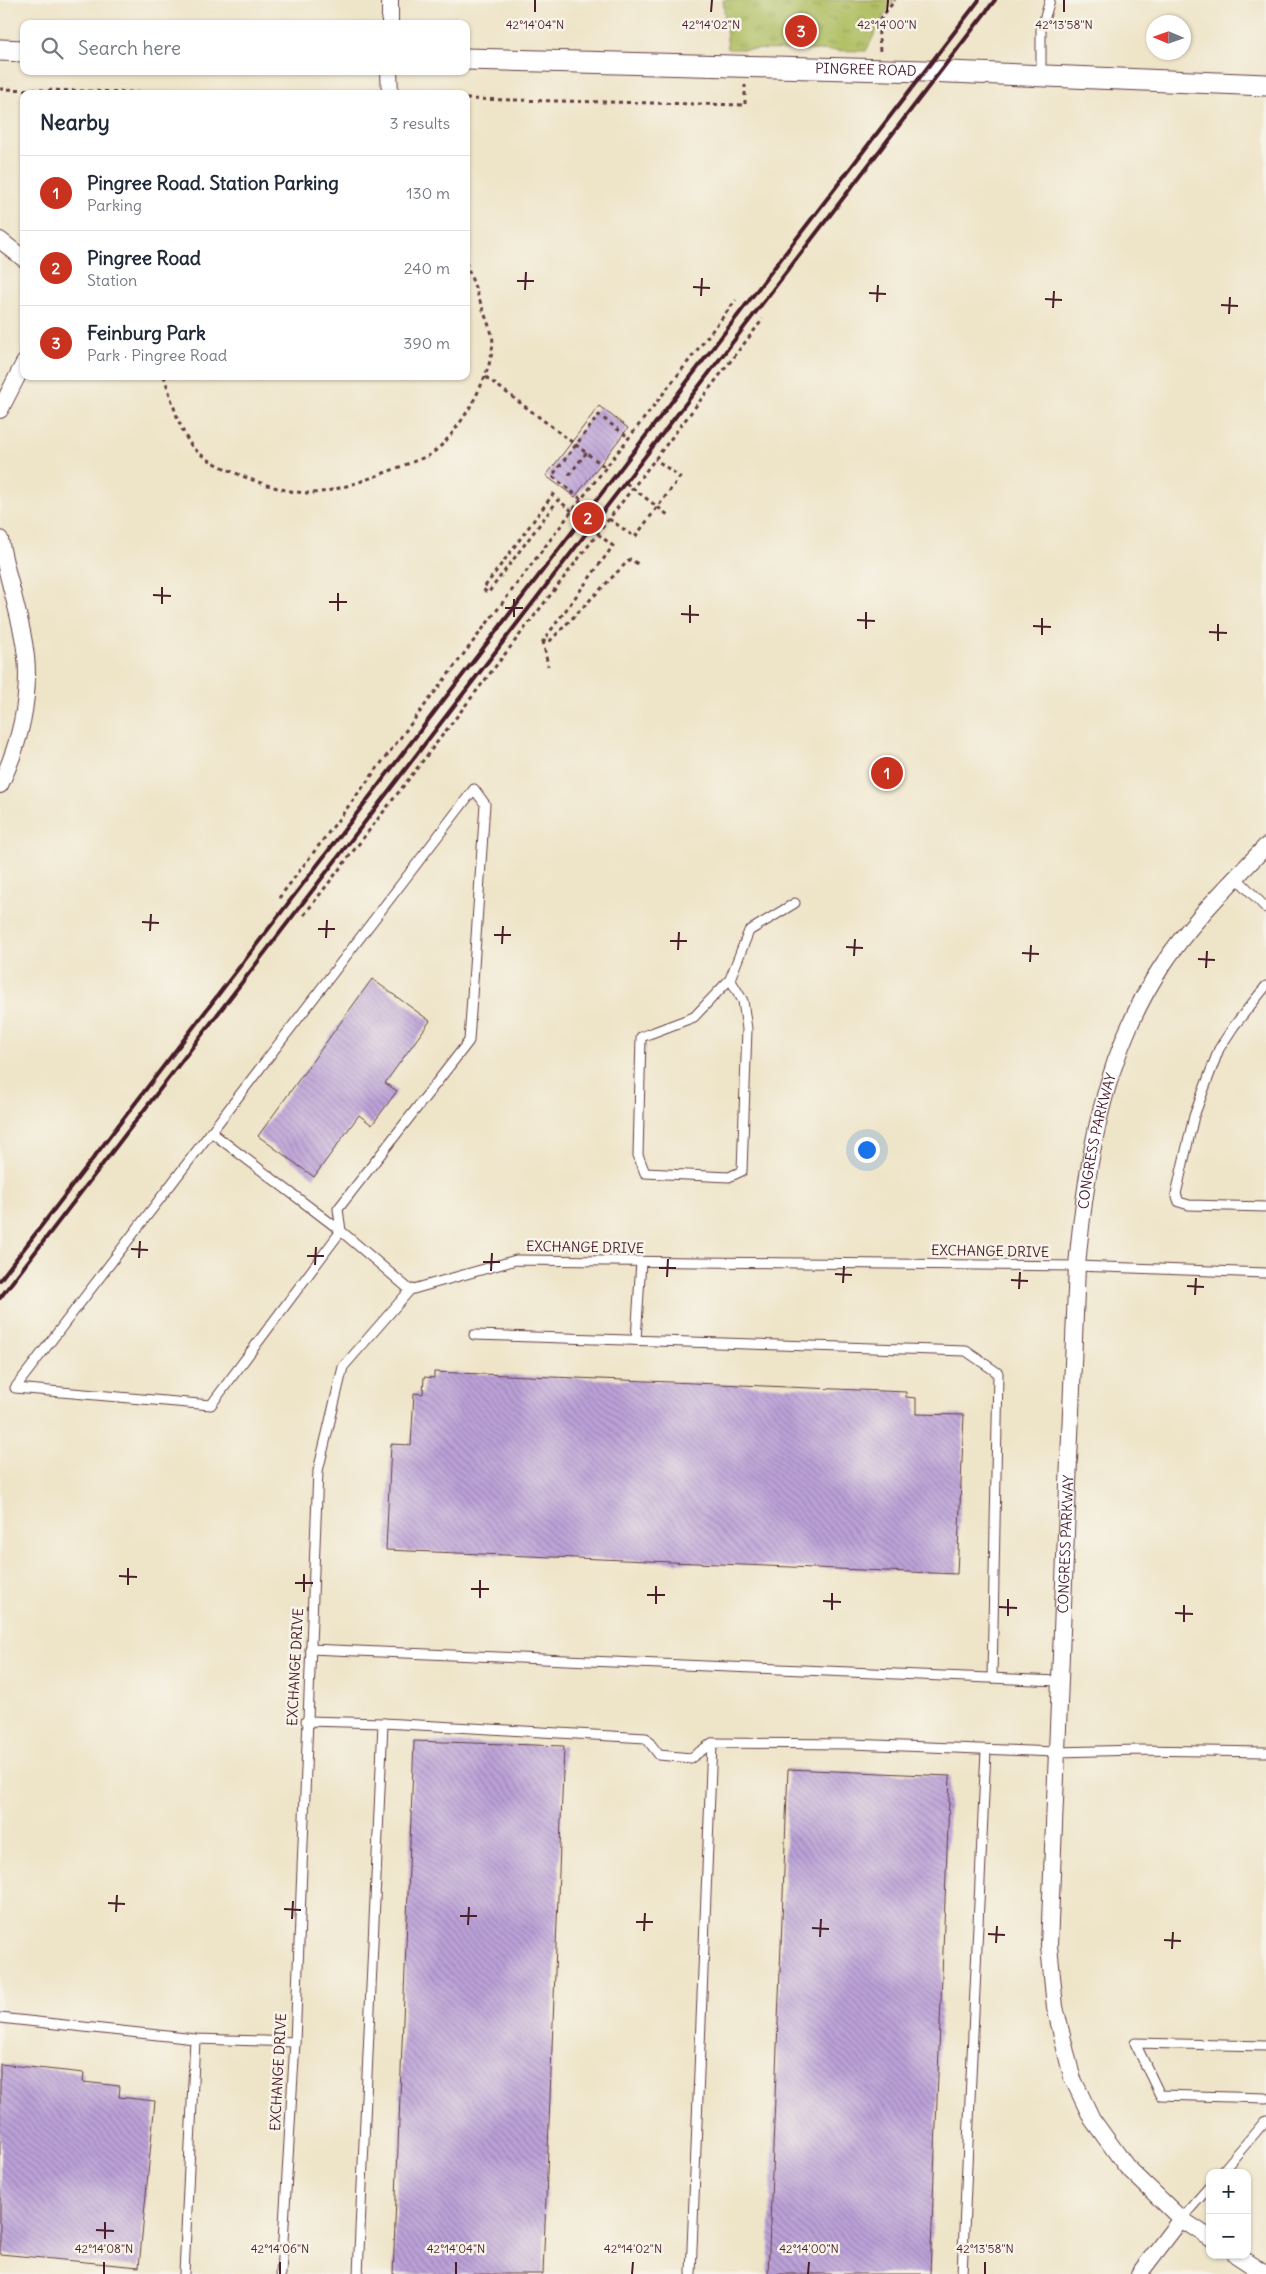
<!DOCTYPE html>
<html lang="en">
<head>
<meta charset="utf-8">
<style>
	body { margin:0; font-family:Delius,sans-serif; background:#f6f6f7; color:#1f2937 }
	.controls { position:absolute; right:15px; bottom:15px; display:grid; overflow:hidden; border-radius:10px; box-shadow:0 1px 4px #0004 }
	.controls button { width:45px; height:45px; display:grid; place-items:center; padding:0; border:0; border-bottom:1px solid #e0e1e3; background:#fff; color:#1f2937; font:25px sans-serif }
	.compass { position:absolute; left:1146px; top:15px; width:45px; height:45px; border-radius:50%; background:#fff; box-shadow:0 1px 4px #0004; rotate:272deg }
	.you { position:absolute; left:866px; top:1149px; width:18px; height:18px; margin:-12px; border:4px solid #fff; border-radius:50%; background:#1a73e8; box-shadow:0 0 0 8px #1a73e833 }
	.badge { display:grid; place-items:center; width:32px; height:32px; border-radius:50%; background:#c8321e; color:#fff; font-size:16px; font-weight:700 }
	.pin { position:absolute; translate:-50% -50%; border:2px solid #fff; box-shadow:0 1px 5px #0006 }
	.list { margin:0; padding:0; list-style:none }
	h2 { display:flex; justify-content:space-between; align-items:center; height:65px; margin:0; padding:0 20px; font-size:21px }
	h2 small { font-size:16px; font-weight:400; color:#747a83 }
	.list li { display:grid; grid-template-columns:32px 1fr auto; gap:15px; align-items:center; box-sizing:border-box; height:75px; padding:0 20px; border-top:1px solid #e0e1e3 }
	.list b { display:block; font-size:19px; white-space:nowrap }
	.list p { margin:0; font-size:16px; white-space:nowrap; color:#747a83 }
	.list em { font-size:16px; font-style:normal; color:#747a83 }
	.icon { flex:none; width:28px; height:28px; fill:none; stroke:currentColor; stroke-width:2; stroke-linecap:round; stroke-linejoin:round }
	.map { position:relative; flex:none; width:1266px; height:2274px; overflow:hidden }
	.search { position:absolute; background:#fff; box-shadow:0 1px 4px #0004; left:20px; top:20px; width:450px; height:55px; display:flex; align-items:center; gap:12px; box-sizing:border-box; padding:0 18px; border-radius:10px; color:#747a83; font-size:19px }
	.panel { position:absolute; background:#fff; box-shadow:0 1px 4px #0004; left:20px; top:90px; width:450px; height:290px; border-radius:10px }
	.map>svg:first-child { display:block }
	.grass { fill:url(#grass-tufts); stroke:#7c6e46 }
	.building { fill:url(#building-back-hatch) }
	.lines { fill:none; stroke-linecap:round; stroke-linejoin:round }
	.service-casing { stroke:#633d43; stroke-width:11 }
	.minor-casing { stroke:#633d43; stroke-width:18 }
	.tertiary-casing { stroke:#633d43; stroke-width:23 }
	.path { stroke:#633d43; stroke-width:3; stroke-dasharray:4 4; stroke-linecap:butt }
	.service { stroke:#fff; stroke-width:9 }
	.minor { stroke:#fff; stroke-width:16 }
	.tertiary { stroke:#fff; stroke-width:21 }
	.rail { stroke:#4a1f2b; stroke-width:4 }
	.ticks { fill:none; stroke:#4a1f2b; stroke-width:2 }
	.labels { text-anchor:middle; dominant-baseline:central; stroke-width:5; stroke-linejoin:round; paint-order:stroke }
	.street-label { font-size:14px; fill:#4a1f2b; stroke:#f7f3e8 }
	.ticks-label { font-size:12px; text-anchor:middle; fill:#4a1f2b; stroke:#f7f3e8; stroke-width:5; stroke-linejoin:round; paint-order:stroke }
</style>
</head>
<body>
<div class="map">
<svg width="1266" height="2274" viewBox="0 0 1266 2274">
	<defs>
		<pattern id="grass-tufts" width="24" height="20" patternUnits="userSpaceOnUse" patternTransform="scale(1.25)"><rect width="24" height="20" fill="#aebe61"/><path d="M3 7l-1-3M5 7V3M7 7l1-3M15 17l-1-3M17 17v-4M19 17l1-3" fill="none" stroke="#909a50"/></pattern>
		<pattern id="building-back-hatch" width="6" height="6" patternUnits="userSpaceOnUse" patternTransform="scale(1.25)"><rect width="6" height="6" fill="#bba1d8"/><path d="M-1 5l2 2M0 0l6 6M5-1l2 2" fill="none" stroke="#9a83af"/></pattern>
	</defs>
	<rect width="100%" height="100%" fill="#f7f3e8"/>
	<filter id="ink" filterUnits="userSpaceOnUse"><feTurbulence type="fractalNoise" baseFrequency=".02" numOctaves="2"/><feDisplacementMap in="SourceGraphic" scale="10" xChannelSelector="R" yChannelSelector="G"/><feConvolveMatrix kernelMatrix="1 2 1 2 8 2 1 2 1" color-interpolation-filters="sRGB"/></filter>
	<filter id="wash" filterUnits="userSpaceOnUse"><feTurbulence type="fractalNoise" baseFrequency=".0096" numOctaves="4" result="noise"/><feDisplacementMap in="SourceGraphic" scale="20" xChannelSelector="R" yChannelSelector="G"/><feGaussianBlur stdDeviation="1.12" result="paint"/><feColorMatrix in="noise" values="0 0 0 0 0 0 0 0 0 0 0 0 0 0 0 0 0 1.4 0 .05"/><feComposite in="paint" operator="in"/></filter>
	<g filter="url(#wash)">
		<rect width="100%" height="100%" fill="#eee4c8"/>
		<polygon class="grass" points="723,0 895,0 886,12 866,51 728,49"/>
		<g id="blocks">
			<g class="building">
				<polygon points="599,406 628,428 575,497 546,476"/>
				<polygon points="372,979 430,1021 385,1083 397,1091 372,1125 359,1115 314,1177 258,1136"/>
				<polygon points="434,1372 906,1392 906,1397 916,1398 916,1414 964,1415 957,1574 386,1550 391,1444 411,1445 414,1393 423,1394 424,1377 434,1378"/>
				<polygon points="414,1741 564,1746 543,2274 393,2274"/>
				<polygon points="788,1769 950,1776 930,2274 768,2274"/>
				<polygon points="0,2064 84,2073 83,2082 120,2086 119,2097 155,2101 139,2267 0,2254"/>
			</g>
		</g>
	</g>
	<g filter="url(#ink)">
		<use href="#blocks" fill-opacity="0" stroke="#633d43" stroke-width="1"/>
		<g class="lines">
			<defs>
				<g id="service">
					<polyline points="1041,76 1041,30 1050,0"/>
					<polyline points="1236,877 1266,908"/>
					<polyline points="730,979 694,1017 641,1037 638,1155 645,1173 729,1177 742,1171 747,1029 743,1001 730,979 749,931 795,903"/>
					<polyline points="1266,986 1234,1026 1219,1049 1194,1116 1176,1194 1179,1202 1189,1205 1266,1207"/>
					<polyline points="211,1132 341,1231"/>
					<polyline points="341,1231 338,1209 469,1041 485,804 474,789 15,1388 211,1405 341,1231 410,1290"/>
					<polyline points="474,1335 966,1351 998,1373 992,1678"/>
					<polyline points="636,1340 641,1261"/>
					<polyline points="310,1649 1059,1681"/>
					<polyline points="306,1721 383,1723 358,2274"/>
					<polyline points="383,1723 646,1738 659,1755 691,1758 712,1743 851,1744 1056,1752 1139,1750 1266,1752"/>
					<polyline points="0,2018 195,2039 295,2042"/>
					<polyline points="1266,2046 1135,2043 1160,2095 1266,2098"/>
					<polyline points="1221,2173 1266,2120"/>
					<polyline points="1181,2219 1210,2186"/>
					<polyline points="184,2274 195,2039"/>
					<polyline points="281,2274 295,2042 318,1471 343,1367 410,1290 516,1260 1077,1266 1266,1273"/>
					<polyline points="691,2274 712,1743"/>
					<polyline points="962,2274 986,1750"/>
				</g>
				<g id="minor">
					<polyline points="390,24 390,0"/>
					<polyline points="389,71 390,94"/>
					<polyline points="0,240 24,259"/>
					<polyline points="0,410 24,363"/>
					<path d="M0 539C7 581 27 632 27 674 27 714 17 750 0 785"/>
					<path id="s1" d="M1210 2238 1181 2219 1126 2166 1092 2119 1072 2077 1055 2007 1049 1946 1077 1266C1086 1164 1103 1057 1160 969 1189 924 1229 885 1266 846"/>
					<polyline points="1236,2255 1265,2274"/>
					<polyline points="1139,2274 1181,2219"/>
				</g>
				<g id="tertiary">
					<polyline points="0,50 24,51"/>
					<path id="s2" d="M466 59 925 71 1266 85"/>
				</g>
			</defs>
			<use href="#service" class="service-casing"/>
			<use href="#minor" class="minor-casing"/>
			<use href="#tertiary" class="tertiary-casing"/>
			<g class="path">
				<polyline points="880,51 878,22 895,0"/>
				<polyline points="0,89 208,94"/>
				<polyline points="466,99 745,105 745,85"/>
				<path d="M164 376C170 394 177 421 186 437 195 455 214 463 231 471 253 481 283 492 308 493 337 494 398 467 428 456 456 440 499 367 492 334L466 263"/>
				<polyline points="486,377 605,467"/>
				<polyline points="569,475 587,452"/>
				<polyline points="626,483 668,515"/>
				<polyline points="554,493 483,589 488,593 558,500 572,511"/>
				<polyline points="581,499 552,476 599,415 628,437"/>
				<polyline points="609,519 635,537 680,477 655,459"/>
				<polyline points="598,534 613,546 543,641 549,642 630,559 638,564"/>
				<polyline points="543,641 548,666"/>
				<polyline points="279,898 572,511 736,300"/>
				<polyline points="304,915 763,319"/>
			</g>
			<use href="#service" class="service"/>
			<use href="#minor" class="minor"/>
			<use href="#tertiary" class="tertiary"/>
			<g class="rail">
				<polyline points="0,1280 979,0"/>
				<polyline points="0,1298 995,0"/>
			</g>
		</g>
	</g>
	<path class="ticks" d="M535 12V0M711 12 712 0M887 12 888 0M1064 12V0M517 281H534M693 287 710 288M525 290 526 272M869 293 886 294M701 296 702 278M1045 299 1062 300M877 302 878 285M1221 305 1238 306M1053 308 1054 291M1229 314 1230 297M153 595 171 596M329 602H347M162 604V587M505 608H523M338 611V593M681 614 699 615M514 617V599M857 620 875 621M690 623V605M1033 626 1051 627M866 629V612M1209 632 1227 633M1042 635V618M1218 641V624M142 922 159 923M318 929H335M150 931 151 914M494 935H511M326 938 327 920M670 941H687M502 944 503 926M846 947 863 948M678 950 679 932M1022 953 1039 954M854 956 855 939M1198 959 1215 960M1030 962 1031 945M1206 968 1207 951M131 1249 148 1250M307 1256H324M139 1258 140 1241M483 1262H500M315 1265 316 1247M659 1268H676M491 1271 492 1253M835 1274 852 1275M667 1277 668 1259M1011 1280 1028 1281M843 1283 844 1266M1187 1286 1204 1287M1019 1289 1020 1272M1195 1295 1196 1278M119 1576 137 1577M295 1583H313M128 1585V1568M471 1589H489M304 1592V1574M647 1595H665M480 1598V1580M823 1601 841 1602M656 1604V1586M999 1607 1017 1608M832 1610V1593M1175 1613 1193 1614M1008 1616V1599M1184 1622V1605M108 1903 125 1904M284 1909 301 1910M116 1912 117 1895M460 1916H477M292 1919 293 1901M636 1922H653M468 1925 469 1907M812 1928 829 1929M644 1931 645 1913M988 1934 1005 1935M820 1937 821 1919M1164 1940 1181 1941M996 1943 997 1926M1172 1949 1173 1932M96 2230 114 2231M105 2239V2222M104 2274V2262M280 2274V2262M456 2274V2262M632 2274 633 2262M808 2274 809 2262M985 2274V2262"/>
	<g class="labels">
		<g class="street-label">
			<text stroke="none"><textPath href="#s2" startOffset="400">PINGREE ROAD</textPath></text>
			<text stroke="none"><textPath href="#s1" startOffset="1156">CONGRESS PARKWAY</textPath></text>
			<text transform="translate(585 1247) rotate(1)">EXCHANGE DRIVE</text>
			<text transform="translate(990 1251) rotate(1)">EXCHANGE DRIVE</text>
			<text stroke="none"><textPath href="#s1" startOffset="751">CONGRESS PARKWAY</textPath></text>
			<text transform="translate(295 1667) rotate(-87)">EXCHANGE DRIVE</text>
			<text transform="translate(278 2072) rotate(-87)">EXCHANGE DRIVE</text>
		</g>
	</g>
	<g class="ticks-label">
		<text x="535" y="29">42°14'04"N</text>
		<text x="711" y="29">42°14'02"N</text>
		<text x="887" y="29">42°14'00"N</text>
		<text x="1064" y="29">42°13'58"N</text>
		<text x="104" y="2253">42°14'08"N</text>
		<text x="280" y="2253">42°14'06"N</text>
		<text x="456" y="2253">42°14'04"N</text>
		<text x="633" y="2253">42°14'02"N</text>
		<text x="809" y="2253">42°14'00"N</text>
		<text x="985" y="2253">42°13'58"N</text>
	</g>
</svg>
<div class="controls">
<button>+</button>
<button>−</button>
</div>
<svg class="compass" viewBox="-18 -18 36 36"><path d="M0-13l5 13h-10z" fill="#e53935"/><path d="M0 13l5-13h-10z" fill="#747a83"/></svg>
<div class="you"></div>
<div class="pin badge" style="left:887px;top:773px">1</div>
<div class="pin badge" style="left:588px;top:518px">2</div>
<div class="pin badge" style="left:801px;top:31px">3</div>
<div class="search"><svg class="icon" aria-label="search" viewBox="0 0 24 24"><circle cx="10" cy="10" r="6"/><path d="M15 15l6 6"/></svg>Search here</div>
<section class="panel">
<h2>Nearby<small>3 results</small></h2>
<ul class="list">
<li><span class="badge">1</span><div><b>Pingree Road. Station Parking</b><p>Parking</p></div><em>130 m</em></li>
<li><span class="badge">2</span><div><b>Pingree Road</b><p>Station</p></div><em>240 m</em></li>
<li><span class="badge">3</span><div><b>Feinburg Park</b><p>Park · Pingree Road</p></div><em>390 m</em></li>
</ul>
</section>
</div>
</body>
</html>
